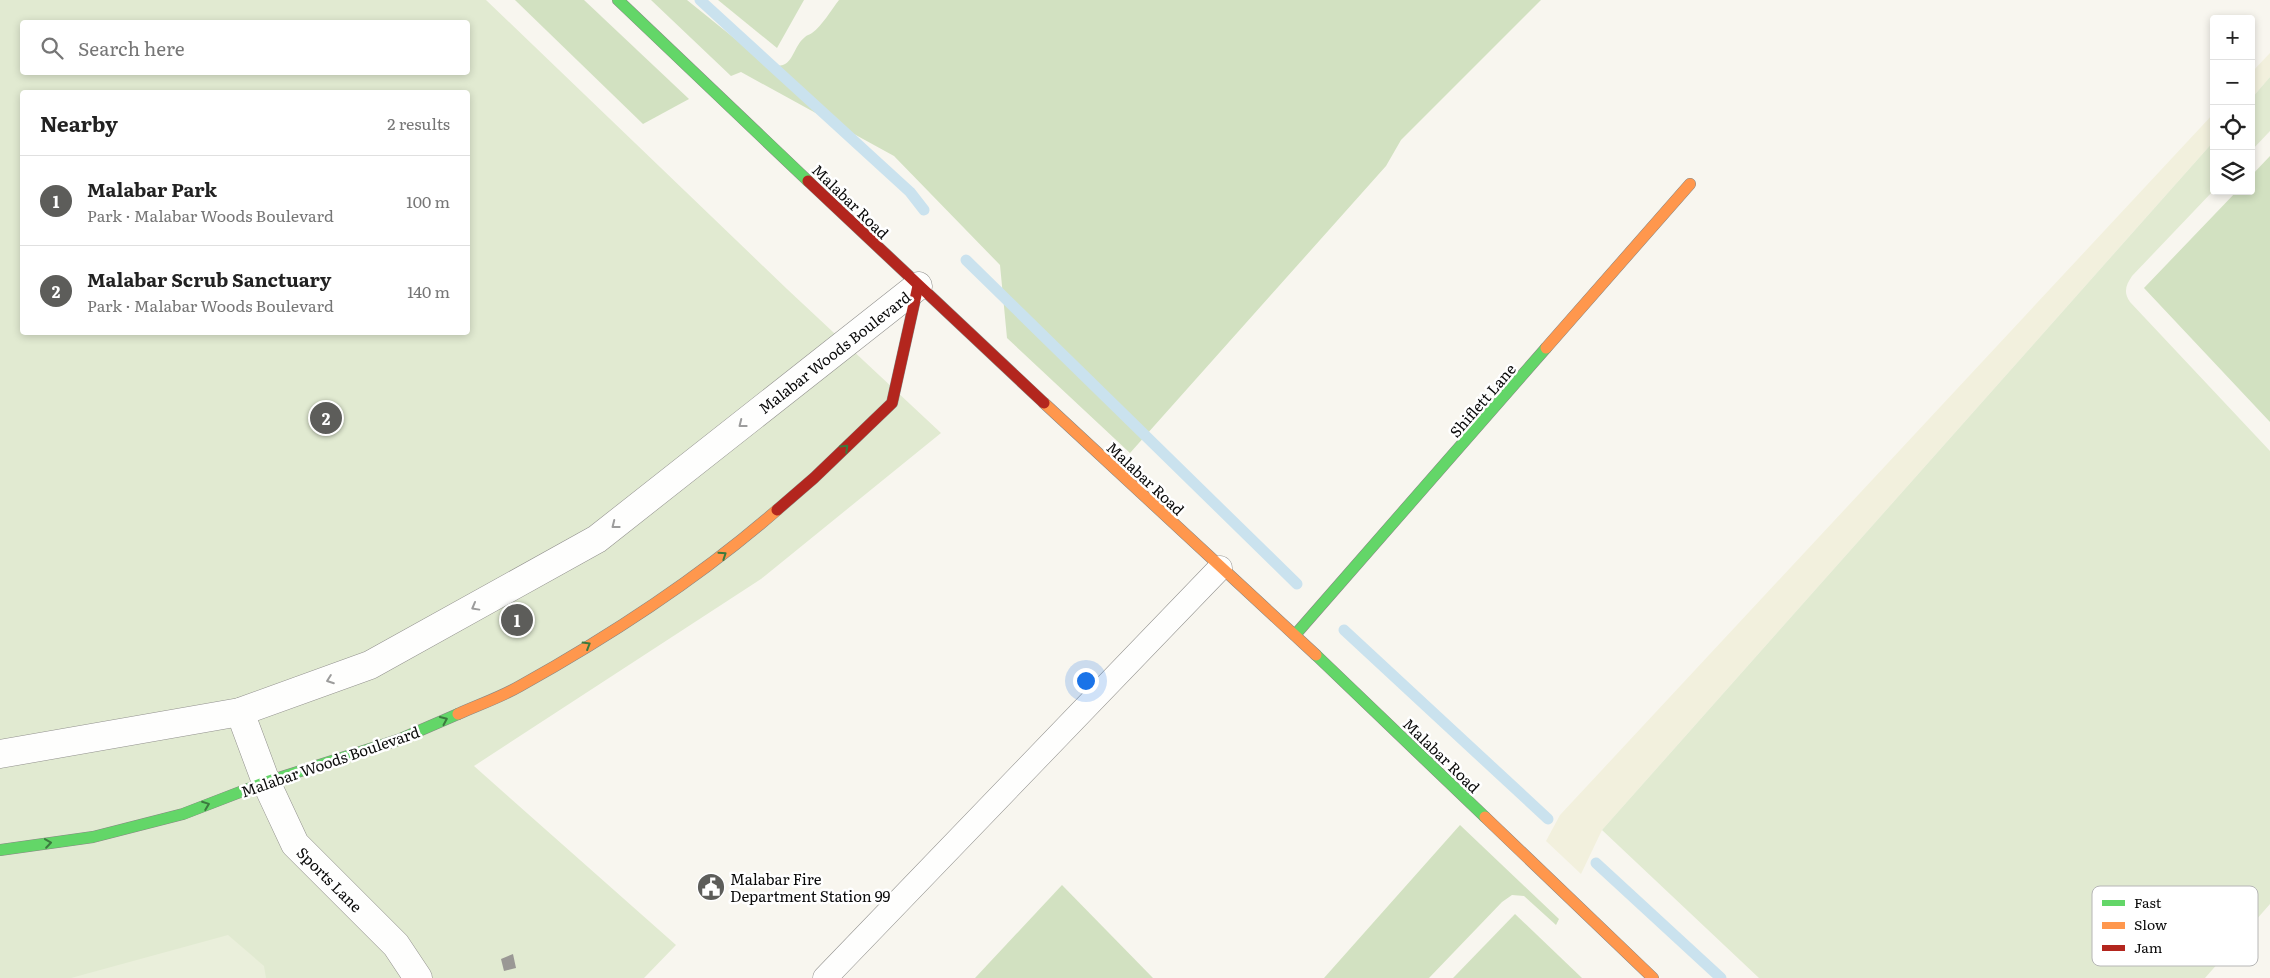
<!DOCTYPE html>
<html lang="en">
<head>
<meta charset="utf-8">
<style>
	body { margin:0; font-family:Literata,serif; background:#f2f2f2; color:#222 }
	.controls { position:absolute; right:15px; top:15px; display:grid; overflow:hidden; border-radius:5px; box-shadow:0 2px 8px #0003 }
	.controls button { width:45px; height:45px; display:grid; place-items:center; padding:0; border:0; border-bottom:1px solid #e0e0e0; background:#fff; color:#222; font:25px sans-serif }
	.you { position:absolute; left:1085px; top:680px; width:18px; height:18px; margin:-12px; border:4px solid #fff; border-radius:50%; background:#1a73e8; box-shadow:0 0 0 8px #1a73e833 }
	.badge { display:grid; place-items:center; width:32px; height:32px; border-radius:50%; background:#5d5d5a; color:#fff; font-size:16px; font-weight:700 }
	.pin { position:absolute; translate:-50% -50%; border:2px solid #fff; box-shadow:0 1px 5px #0006 }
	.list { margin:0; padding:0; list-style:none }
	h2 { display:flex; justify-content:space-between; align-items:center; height:65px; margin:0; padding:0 20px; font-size:21px }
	h2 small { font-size:16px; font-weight:400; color:#767676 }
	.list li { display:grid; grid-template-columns:32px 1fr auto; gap:15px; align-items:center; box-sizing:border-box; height:90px; padding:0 20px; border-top:1px solid #e0e0e0 }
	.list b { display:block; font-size:19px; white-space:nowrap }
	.list p { margin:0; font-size:16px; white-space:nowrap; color:#767676 }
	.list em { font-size:16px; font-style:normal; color:#767676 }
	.icon { flex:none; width:28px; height:28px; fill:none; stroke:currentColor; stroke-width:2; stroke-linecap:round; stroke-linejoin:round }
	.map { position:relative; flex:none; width:2270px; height:978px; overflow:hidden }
	.search { position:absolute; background:#fff; box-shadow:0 2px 8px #0003; left:20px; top:20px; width:450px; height:55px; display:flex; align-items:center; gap:12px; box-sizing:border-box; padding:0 18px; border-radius:5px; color:#767676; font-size:19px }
	.panel { position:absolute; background:#fff; box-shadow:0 2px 8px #0003; left:20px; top:90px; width:450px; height:245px; border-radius:5px }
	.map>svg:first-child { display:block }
	.farmland { fill:#f2f0dd }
	.green { fill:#e1ead1; fill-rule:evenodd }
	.forest { fill:#d2e1c1 }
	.pitch { fill:#eaefdb }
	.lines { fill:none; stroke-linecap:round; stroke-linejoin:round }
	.stream { stroke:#cae2ee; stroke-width:11 }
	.building { fill:#9a9895 }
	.lane-casing { stroke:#91908d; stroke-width:25 }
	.street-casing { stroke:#91908d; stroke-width:29 }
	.fast-casing { stroke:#888784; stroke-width:12 }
	.slow-casing { stroke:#888784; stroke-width:12 }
	.jam-casing { stroke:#888784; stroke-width:12 }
	.lane { stroke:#fefefd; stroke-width:24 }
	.street { stroke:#fefefd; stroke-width:28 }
	.fast { stroke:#63d668; stroke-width:11 }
	.slow { stroke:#ff974d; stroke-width:11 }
	.jam { stroke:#b3261e; stroke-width:11 }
	.oneway { stroke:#9c9c9c }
	.oneway2 { stroke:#3b7a3e }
	.labels { text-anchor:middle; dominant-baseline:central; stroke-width:5; stroke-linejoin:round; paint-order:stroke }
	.street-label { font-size:15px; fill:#0a0a0a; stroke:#fff }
	.poi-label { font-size:15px; fill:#0a0a0a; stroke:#fff; text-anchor:start }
	.key { fill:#fff; stroke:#b6b6b6; stroke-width:1 }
	.key-label { font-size:14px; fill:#0a0a0a }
</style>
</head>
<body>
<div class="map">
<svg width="2270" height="978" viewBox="0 0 2270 978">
	<rect width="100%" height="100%" fill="#f8f6ef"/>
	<g class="farmland">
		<polygon points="2270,53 2270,77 2251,99 2251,73"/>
		<polygon points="2214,113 2214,141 1602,830 1581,874 1546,841 1560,815"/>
	</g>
	<g class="green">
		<path d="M0 0H486L787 289 941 433 761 579 474 766 676 945 644 978H0ZM22 22H468V72H22ZM22 92H468V332H22Z"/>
		<polygon points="2270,77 2270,131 2251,151 2251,99"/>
		<path d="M2214 141V190L2132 276C2126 285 2123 292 2130 302L2270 451V904L2205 978H1759L1602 830Z"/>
	</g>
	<g class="forest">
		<polygon points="515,0 584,0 689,99 643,124"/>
		<path d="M651 0H687L765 63C795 74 790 49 805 37 807 35 809 35 812 33 822 26 831 10 839 0H1541L1401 140 1386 166 1130 453 1007 338 1000 265 894 156 741 72 731 76Z"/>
		<polygon points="718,0 804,0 777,48"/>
		<polygon points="2270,156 2270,422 2144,288 2237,191 2251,191 2251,176"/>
		<polygon points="1460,825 1559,919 1556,925 1524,896 1512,895 1502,902 1429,978 1324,978"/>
		<polygon points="1062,885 1153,978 975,978"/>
		<polygon points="1515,914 1582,978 1453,978"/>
	</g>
	<polygon class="pitch" points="228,935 264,966 266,978 71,978"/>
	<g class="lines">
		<g class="stream">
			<polyline points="700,0 910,192 924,210"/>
			<polyline points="966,260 1297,584"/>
			<polyline points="1344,630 1548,819"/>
			<polyline points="1596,863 1721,978"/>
		</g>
	</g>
	<polygon class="building" points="513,954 516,968 504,971 501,959"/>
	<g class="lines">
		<defs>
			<polyline id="lane" points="825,978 1220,568"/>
			<g id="street">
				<polyline points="240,712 266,782 295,844 396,945 418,978"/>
				<polyline points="0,754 240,712 370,665 597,539 918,286"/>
			</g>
			<g id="fast">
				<polyline points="618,0 808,181"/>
				<polyline points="1295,635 1546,348"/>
				<polyline points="1316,655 1485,817"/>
				<polyline points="0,850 93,837 183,814 266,782 398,740 458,714"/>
			</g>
			<g id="slow">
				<polyline points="1546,348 1690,184"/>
				<polyline points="1044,403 1316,655"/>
				<path d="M458 714C478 705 501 697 520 686 610 636 700 577 777 510"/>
				<polyline points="1485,817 1653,978"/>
			</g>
			<g id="jam">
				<polyline points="808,181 1044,403"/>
				<polyline points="777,510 814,478 892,403 918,286"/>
			</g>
		</defs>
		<use href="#lane" class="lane-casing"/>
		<use href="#street" class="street-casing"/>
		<use href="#fast" class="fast-casing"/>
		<use href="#slow" class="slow-casing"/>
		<use href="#jam" class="jam-casing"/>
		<use href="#lane" class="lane"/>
		<use href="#street" class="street"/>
		<use href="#fast" class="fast"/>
		<use href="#slow" class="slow"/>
		<use href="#jam" class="jam"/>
	</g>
	<defs><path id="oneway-chevron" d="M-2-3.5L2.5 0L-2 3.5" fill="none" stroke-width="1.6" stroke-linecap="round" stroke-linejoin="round" transform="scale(1.25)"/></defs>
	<g class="oneway">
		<use href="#oneway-chevron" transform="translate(742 424) rotate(142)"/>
		<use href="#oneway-chevron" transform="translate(615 525) rotate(142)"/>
		<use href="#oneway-chevron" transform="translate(475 607) rotate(151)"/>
		<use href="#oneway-chevron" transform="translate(330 680) rotate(160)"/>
	</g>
	<g class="oneway2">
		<use href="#oneway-chevron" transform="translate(845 448) rotate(-44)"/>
		<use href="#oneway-chevron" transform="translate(723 555) rotate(-34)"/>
		<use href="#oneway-chevron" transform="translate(587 645) rotate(-31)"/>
		<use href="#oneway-chevron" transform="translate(444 720) rotate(-24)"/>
		<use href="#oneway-chevron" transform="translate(206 805) rotate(-21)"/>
		<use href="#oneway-chevron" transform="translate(48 843) rotate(-8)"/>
	</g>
	<defs>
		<symbol id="civic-disc" viewBox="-11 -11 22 22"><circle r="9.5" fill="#5d5d5a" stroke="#fff"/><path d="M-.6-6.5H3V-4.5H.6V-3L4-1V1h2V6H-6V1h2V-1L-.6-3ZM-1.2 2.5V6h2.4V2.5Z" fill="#fff"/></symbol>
	</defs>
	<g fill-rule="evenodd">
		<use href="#civic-disc" x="695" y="871" width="32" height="32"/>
	</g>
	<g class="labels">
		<g class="street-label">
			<text transform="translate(851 201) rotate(44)">Malabar Road</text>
			<text transform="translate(834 352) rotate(-38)">Malabar Woods Boulevard</text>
			<text transform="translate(1482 400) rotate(-49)">Shiflett Lane</text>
			<text transform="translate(1146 478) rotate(43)">Malabar Road</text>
			<text transform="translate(1442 755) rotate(44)">Malabar Road</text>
			<text transform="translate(330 761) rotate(-19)">Malabar Woods Boulevard</text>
			<text transform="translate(330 879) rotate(45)">Sports Lane</text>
		</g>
		<g class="poi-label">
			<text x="730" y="878">Malabar Fire<tspan x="730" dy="17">Department Station 99</tspan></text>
		</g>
	</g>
	<rect x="2092" y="886" width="166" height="80" rx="8" class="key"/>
	<rect x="2102" y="900" width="23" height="6" fill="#63d668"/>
	<rect x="2102" y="922" width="23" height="7" fill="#ff974d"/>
	<rect x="2102" y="945" width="23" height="6" fill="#b3261e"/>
	<g class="key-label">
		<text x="2134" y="908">Fast</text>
		<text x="2134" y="930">Slow</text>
		<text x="2134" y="953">Jam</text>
	</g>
</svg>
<div class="controls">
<button>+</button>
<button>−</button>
<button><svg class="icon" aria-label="locate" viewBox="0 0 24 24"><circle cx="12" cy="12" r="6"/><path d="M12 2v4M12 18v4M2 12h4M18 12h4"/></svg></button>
<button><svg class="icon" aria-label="layers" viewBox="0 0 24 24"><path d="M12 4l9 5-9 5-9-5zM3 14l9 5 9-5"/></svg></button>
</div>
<div class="you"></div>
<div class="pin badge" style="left:517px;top:620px">1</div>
<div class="pin badge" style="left:326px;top:418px">2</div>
<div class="search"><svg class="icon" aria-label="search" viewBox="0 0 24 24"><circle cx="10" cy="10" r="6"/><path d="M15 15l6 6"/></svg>Search here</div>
<section class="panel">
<h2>Nearby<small>2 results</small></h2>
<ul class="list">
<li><span class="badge">1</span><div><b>Malabar Park</b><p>Park · Malabar Woods Boulevard</p></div><em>100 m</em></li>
<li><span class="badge">2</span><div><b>Malabar Scrub Sanctuary</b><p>Park · Malabar Woods Boulevard</p></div><em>140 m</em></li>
</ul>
</section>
</div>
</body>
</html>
